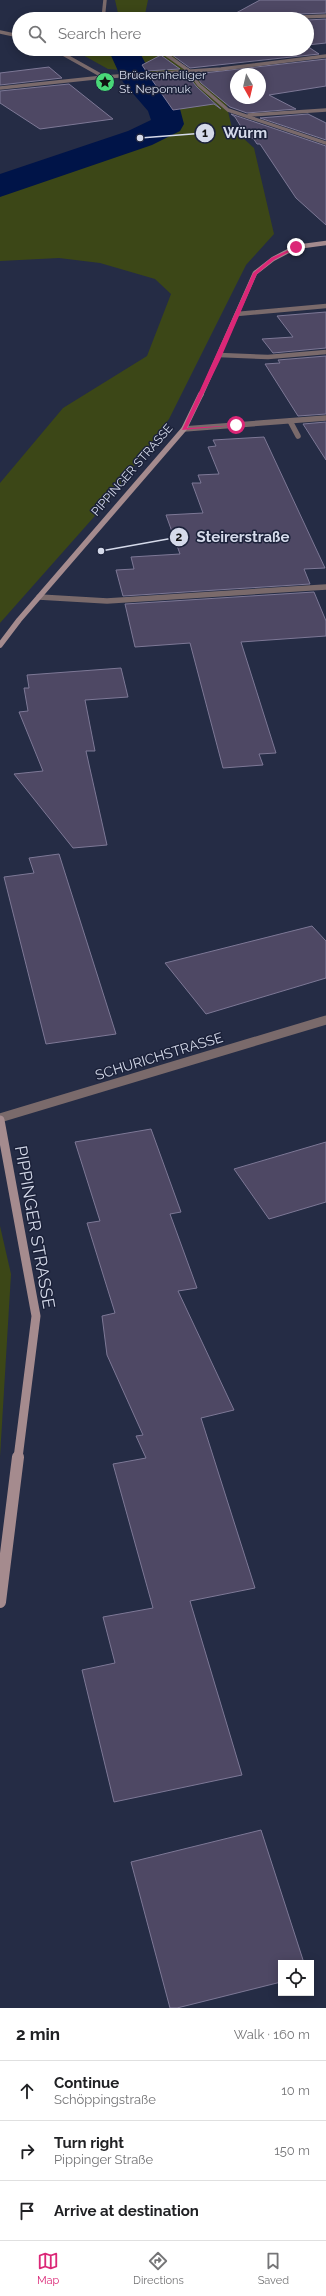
<!DOCTYPE html>
<html lang="en">
<head>
<meta charset="utf-8">
<style>
	body { margin:0; font-family:Raleway,sans-serif; background:#f6f6f6; color:#202124 }
	.controls { position:absolute; right:12px; bottom:12px; display:grid; overflow:hidden; border-radius:0px; box-shadow:0 2px 10px #0003 }
	.controls button { width:36px; height:36px; display:grid; place-items:center; padding:0; border:0; border-bottom:1px solid #e0e0e0; background:#fff; color:#202124; font:20px sans-serif }
	.compass { position:absolute; left:230px; top:68px; width:36px; height:36px; border-radius:50%; background:#fff; box-shadow:0 2px 10px #0003; rotate:172deg }
	.stop { position:absolute; width:12px; height:12px; margin:-9px; border:3px solid #db2777; border-radius:50%; background:#fff }
	.stop.end { background:#db2777; border-color:#fff; box-shadow:0 1px 4px #0008 }
	.list { margin:0; padding:0; list-style:none }
	h2 { display:flex; justify-content:space-between; align-items:center; height:52px; margin:0; padding:0 16px; font-size:17px }
	h2 small { font-size:13px; font-weight:400; color:#757577 }
	.list li { display:grid; grid-template-columns:26px 1fr auto; gap:12px; align-items:center; box-sizing:border-box; height:60px; padding:0 16px; border-top:1px solid #e0e0e0 }
	.list b { display:block; font-size:15px; white-space:nowrap }
	.list p { margin:0; font-size:13px; white-space:nowrap; color:#757577 }
	.list em { font-size:13px; font-style:normal; color:#757577 }
	.icon { flex:none; width:22px; height:22px; fill:none; stroke:currentColor; stroke-width:2; stroke-linecap:round; stroke-linejoin:round }
	.map { position:relative; flex:none; width:326px; height:2008px; overflow:hidden }
	.search { position:absolute; background:#fff; box-shadow:0 2px 10px #0003; left:12px; right:12px; top:12px; height:44px; display:flex; align-items:center; gap:10px; box-sizing:border-box; padding:0 14px; border-radius:22px; color:#757577; font-size:15px }
	.sheet { height:232px; background:#fff }
	nav { display:flex; justify-content:space-around; align-items:center; box-sizing:border-box; height:56px; border-top:1px solid #e0e0e0; background:#fff; font-size:11px; color:#757577 }
	nav a { display:grid; justify-items:center; gap:2px }
	nav .on { color:#db2777 }
	.map>svg:first-child { display:block }
	.green { fill:#3c4717 }
	.lines { fill:none; stroke-linecap:round; stroke-linejoin:round }
	.river { fill:#001448; fill-rule:evenodd }
	.building { fill:#4e4864; stroke:#7d7896; fill-rule:evenodd }
	.service-far2 { stroke:#7a6a6b; stroke-width:3.5 }
	.service-far1 { stroke:#7a6a6b; stroke-width:4.5 }
	.service { stroke:#7a6a6b; stroke-width:5.5 }
	.minor-far2 { stroke:#7a6a6b; stroke-width:3.5 }
	.minor-far1 { stroke:#7a6a6b; stroke-width:5.5 }
	.minor { stroke:#7a6a6b; stroke-width:9 }
	.secondary-far3 { stroke:#a58b8e; stroke-width:4.5 }
	.secondary-far2 { stroke:#a58b8e; stroke-width:5.5 }
	.secondary-far1 { stroke:#a58b8e; stroke-width:9 }
	.secondary { stroke:#a58b8e; stroke-width:12 }
	.route { fill:#db2777 }
	.labels { text-anchor:middle; dominant-baseline:central; stroke-width:3; stroke-linejoin:round; paint-order:stroke }
	.far-poi-label { font-size:12px; fill:#d5daea; stroke:#1c223a; text-anchor:start }
	.far-street-label { font-size:12px; fill:#d5daea; stroke:#1c223a }
	.street-label { font-size:14px; fill:#d5daea; stroke:#1c223a }
	.near-street-label { font-size:17px; fill:#d5daea; stroke:#1c223a }
	.leader { fill:none; stroke:#d5daea; stroke-width:1.5 }
	.callout-dot { fill:#d5daea; stroke:#1c223a; stroke-width:1.5 }
	.mark-label { font-size:12px; text-anchor:middle; font-weight:bold; fill:#111 }
	.callout-label { font-size:15px; text-anchor:middle; font-weight:bold; fill:#d5daea; stroke:#1c223a; stroke-width:3; stroke-linejoin:round; paint-order:stroke }
</style>
</head>
<body>
<div class="map">
<svg width="326" height="2008" viewBox="0 0 326 2008">
	<rect width="100%" height="100%" fill="#252c45"/>
	<g class="green">
		<polygon points="115,0 148,0 144,19 116,19 118,13"/>
		<polygon points="72,49 165,49 167,51 168,49 193,49 181,61 173,58 226,103 232,128 254,148 274,234 246,265 169,419 109,500 0,623 0,483 63,408 147,356 171,294 155,279 100,263 59,258 0,261 0,182 138,138 166,109 121,70 108,69"/>
		<polygon points="0,1226 11,1274 0,1457"/>
	</g>
	<g class="lines">
		<polygon class="river" points="108,49 138,49 153,78 180,109 184,124 180,131 152,145 0,197 0,174 128,131 151,120 148,111 123,82"/>
	</g>
	<g class="building">
		<polygon points="260,0 326,0 326,13 299,14 297,19 225,19"/>
		<polygon points="326,19 326,43 307,45 307,20"/>
		<polygon points="307,46 319,54 190,68 168,52 171,49 307,49"/>
		<polygon points="161,55 162,56 180,69 146,71 142,65"/>
		<path d="M326 59V86L269 95 296 109 247 113 230 107 201 83 195 74ZM236 74H260V98H236Z"/>
		<polygon points="49,67 62,78 0,85 0,73"/>
		<polygon points="187,75 197,87 221,109 214,104 173,110 150,77"/>
		<polygon points="69,84 113,119 40,129 0,103 0,91"/>
		<polygon points="231,114 326,146 326,225 296,198 260,144 257,144 253,138 248,138 235,117"/>
		<polygon points="308,114 326,123 326,140 260,118"/>
		<polygon points="326,312 326,348 273,353 262,339 293,337 277,316"/>
		<polygon points="326,356 326,414 298,416 265,364 280,363 278,360"/>
		<polygon points="326,422 326,460 303,424"/>
		<polygon points="264,437 325,568 304,569 310,584 123,596 116,570 134,569 131,557 180,554 166,515 203,513 192,483 201,483 198,475 219,474 208,447 216,446 213,440"/>
		<polygon points="314,592 326,621 326,636 241,642 276,753 259,754 263,765 223,768 190,643 135,647 125,604"/>
		<polygon points="121,668 128,697 85,700 95,751 86,751 107,845 73,848 14,774 43,771 19,712 28,711 24,688 29,688 27,675"/>
		<polygon points="59,854 116,1034 46,1044 4,877 34,873 29,858"/>
		<polygon points="312,926 326,941 326,978 206,1014 165,963"/>
		<polygon points="151,1129 181,1212 170,1214 197,1288 178,1291 234,1410 201,1418 255,1588 190,1601 242,1775 114,1802 82,1670 115,1663 103,1617 153,1608 113,1464 146,1458 136,1436 143,1435 107,1355 102,1316 115,1313 87,1223 100,1221 75,1142"/>
		<polygon points="326,1142 326,1202 269,1219 234,1169"/>
		<polygon points="261,1830 304,1963 281,1963 281,1982 177,2008 170,2008 131,1862"/>
	</g>
	<g class="lines">
		<g class="service-far2">
			<polyline points="300,17 326,16"/>
			<polyline points="166,49 164,53 188,70"/>
		</g>
		<g class="service-far1">
			<polyline points="237,314 326,306"/>
			<polyline points="219,355 268,357 326,352"/>
		</g>
		<polyline class="service" points="290,421 298,436"/>
		<g class="minor-far2">
			<polyline points="103,19 105,0"/>
			<polyline points="0,32 19,36"/>
			<polyline points="54,49 104,77"/>
			<polyline points="188,70 199,85 228,110 326,143"/>
			<polyline points="0,88 104,77 221,69 326,56"/>
			<polyline points="249,115 326,110"/>
		</g>
		<g class="minor-far1">
			<polyline points="184,429 326,418"/>
			<polyline points="39,597 107,601 326,587"/>
		</g>
		<polyline class="minor" points="0,1118 326,1020"/>
		<polyline class="secondary-far3" points="201,395 255,273 273,259 296,247 326,243"/>
		<polyline class="secondary-far2" points="0,645 19,620 184,429 201,394"/>
		<polyline class="secondary-far1" points="0,1120 36,1316 18,1458"/>
		<polyline class="secondary" points="0,1602 18,1457"/>
	</g>
	<polygon class="route" points="295,247 298,247 274,260 257,274 220,360 187,428 238,425 182,430 253,273 271,258"/>
	<defs>
		<symbol id="sight-disc" viewBox="-11 -11 22 22"><circle r="9.5" fill="#49d778" stroke="#1c223a"/><path d="M0-6L1.8-2.2L6-1.7L2.9 1.2L3.7 5.4L0 3.3L-3.7 5.4L-2.9 1.2L-6-1.7L-1.8-2.2Z" fill="#111"/></symbol>
	</defs>
	<g fill-rule="evenodd">
		<use href="#sight-disc" x="94" y="71" width="22" height="22"/>
	</g>
	<g class="labels">
		<g class="far-poi-label">
			<text x="119" y="75">Brückenheiliger<tspan x="119" dy="14">St. Nepomuk</tspan></text>
		</g>
		<g class="far-street-label">
			<text transform="translate(132 470) rotate(-49)">PIPPINGER STRASSE</text>
		</g>
		<g class="street-label">
			<text transform="translate(159 1056) rotate(-17)">SCHURICHSTRASSE</text>
		</g>
		<g class="near-street-label">
			<text transform="translate(35 1227) rotate(80)">PIPPINGER STRASSE</text>
		</g>
	</g>
	<path class="leader" d="M140 138L205 133M101 551L179 537"/>
	<g class="callout-dot">
		<circle cx="140" cy="138" r="4"/>
		<circle cx="101" cy="551" r="4"/>
		<circle cx="205" cy="133" r="10"/>
		<circle cx="179" cy="537" r="10"/>
	</g>
	<g class="mark-label">
		<text x="205" y="137">1</text>
		<text x="179" y="541">2</text>
	</g>
	<g class="callout-label">
		<text x="245" y="138">Würm</text>
		<text x="243" y="542">Steirerstraße</text>
	</g>
</svg>
<div class="controls">
<button><svg class="icon" aria-label="locate" viewBox="0 0 24 24"><circle cx="12" cy="12" r="6"/><path d="M12 2v4M12 18v4M2 12h4M18 12h4"/></svg></button>
</div>
<svg class="compass" viewBox="-18 -18 36 36"><path d="M0-13l5 13h-10z" fill="#e53935"/><path d="M0 13l5-13h-10z" fill="#757577"/></svg>
<div class="stop" style="left:236px;top:425px"></div>
<div class="stop end" style="left:296px;top:247px"></div>
<div class="search"><svg class="icon" aria-label="search" viewBox="0 0 24 24"><circle cx="10" cy="10" r="6"/><path d="M15 15l6 6"/></svg>Search here</div>
</div>
<section class="sheet">
<h2>2 min<small>Walk · 160 m</small></h2>
<ul class="list">
<li><svg class="icon" aria-label="ahead" viewBox="0 0 24 24"><path d="M12 20V5M6 11l6-6 6 6"/></svg><div><b>Continue</b><p>Schöppingstraße</p></div><em>10 m</em></li>
<li><svg class="icon" aria-label="right" viewBox="0 0 24 24"><path d="M7 20v-9h11M14 6l5 5-5 5"/></svg><div><b>Turn right</b><p>Pippinger Straße</p></div><em>150 m</em></li>
<li><svg class="icon" aria-label="arrive" viewBox="0 0 24 24"><path d="M6 21V4h12l-3 4 3 4H6"/></svg><div><b>Arrive at destination</b></div></li>
</ul>
</section>
<nav>
<a class="on"><svg class="icon" aria-label="map" viewBox="0 0 24 24"><path d="M3 6l6-2 6 2 6-2v14l-6 2-6-2-6 2zM9 4v14M15 6v14"/></svg>Map</a>
<a><svg class="icon" aria-label="directions" viewBox="0 0 24 24"><path d="M12 3l9 9-9 9-9-9zM9 14v-3h6M13 9l2 2-2 2"/></svg>Directions</a>
<a><svg class="icon" aria-label="saved" viewBox="0 0 24 24"><path d="M7 4h10v16l-5-4-5 4z"/></svg>Saved</a>
</nav>
</body>
</html>
